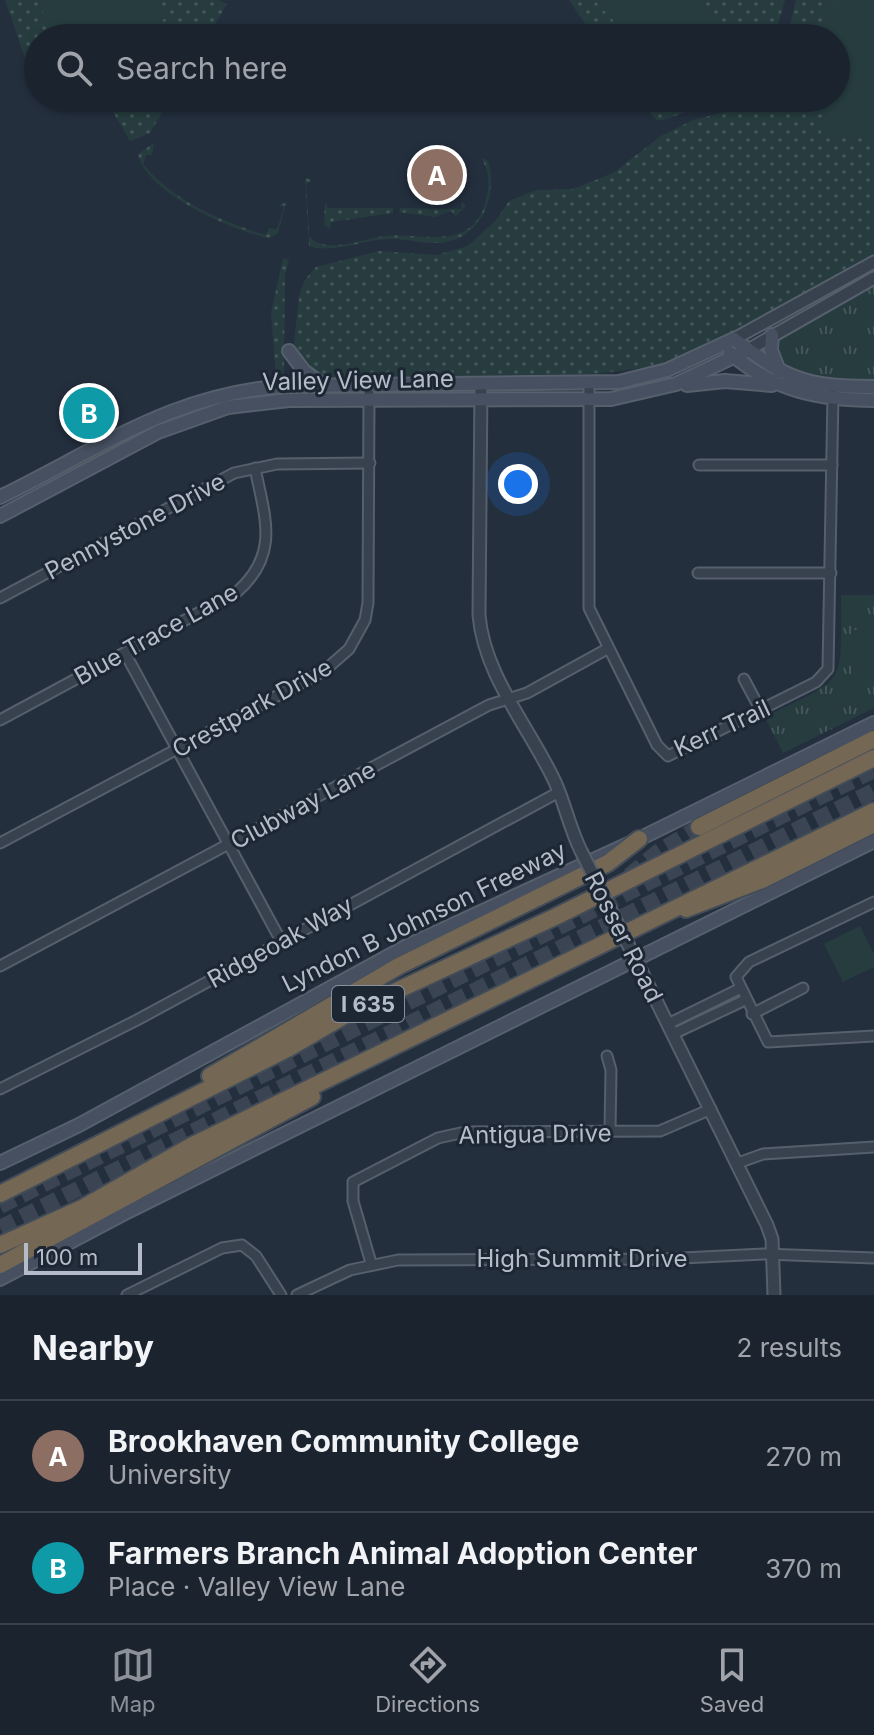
<!DOCTYPE html>
<html lang="en">
<head>
<meta charset="utf-8">
<style>
	body { margin:0; font-family:Inter,sans-serif; background:#242b36; color:#f1f3f6 }
	.scale { position:absolute; left:24px; bottom:20px; width:118px; box-sizing:border-box; padding-left:8px; border:4px solid #b4bcc9; border-top:0; font-size:22px; line-height:28px; white-space:nowrap; color:#b4bcc9; -webkit-text-stroke:6px #1d2633; paint-order:stroke }
	.you { position:absolute; left:518px; top:484px; width:28px; height:28px; margin:-20px; border:6px solid #fff; border-radius:50%; background:#1a73e8; box-shadow:0 0 0 12px #1a73e833 }
	.badge { display:grid; place-items:center; width:52px; height:52px; border-radius:50%; background:#8c9099; color:#fff; font-size:26px; font-weight:700 }
	.pin { position:absolute; translate:-50% -50%; border:4px solid #fff; box-shadow:0 2px 8px #0006 }
	.list { margin:0; padding:0; list-style:none }
	h2 { display:flex; justify-content:space-between; align-items:center; height:104px; margin:0; padding:0 32px; font-size:34px }
	h2 small { font-size:26px; font-weight:400; color:#a0a4aa }
	.list li { display:grid; grid-template-columns:52px 1fr auto; gap:24px; align-items:center; box-sizing:border-box; height:112px; padding:0 32px; border-top:2px solid #39404a }
	.list b { display:block; font-size:30px; white-space:nowrap }
	.list p { margin:0; font-size:26px; white-space:nowrap; color:#a0a4aa }
	.list em { font-size:26px; font-style:normal; color:#a0a4aa }
	.icon { flex:none; width:44px; height:44px; fill:none; stroke:currentColor; stroke-width:2; stroke-linecap:round; stroke-linejoin:round }
	.map { position:relative; flex:none; width:874px; height:1295px; overflow:hidden }
	.search { position:absolute; background:#1b232e; box-shadow:0 2px 6px #0004; left:24px; right:24px; top:24px; height:88px; display:flex; align-items:center; gap:20px; box-sizing:border-box; padding:0 28px; border-radius:44px; color:#a0a4aa; font-size:30px }
	.sheet { height:328px; background:#1b232e }
	nav { display:flex; justify-content:space-around; align-items:center; box-sizing:border-box; height:112px; border-top:2px solid #39404a; background:#1b232e; font-size:22px; color:#a0a4aa }
	nav a { display:grid; justify-items:center; gap:4px }
	nav .on { color:#8c9099 }
	.map>svg:first-child { display:block }
	.grass { fill:url(#grass-dots) }
	.park { fill:url(#park-tufts) }
	.pitch { fill:#263c3f }
	.lines { fill:none; stroke-linecap:round; stroke-linejoin:round }
	.motorway-tunnel { stroke:#3a4453; stroke-width:16; stroke-dasharray:16 8; stroke-linecap:butt }
	.minor-casing { stroke:#565f6c; stroke-width:13 }
	.tertiary-casing { stroke:#565f6c; stroke-width:15 }
	.secondary-casing { stroke:#565f6c; stroke-width:16 }
	.motorway-casing { stroke:#434c59; stroke-width:20 }
	.minor { stroke:#38414e; stroke-width:9 }
	.tertiary { stroke:#38414e; stroke-width:11 }
	.secondary { stroke:#465061; stroke-width:12 }
	.motorway { stroke:#746855; stroke-width:16 }
	.tertiary-bridge-casing { stroke:#565f6c; stroke-width:15; stroke-linecap:butt }
	.tertiary-bridge { stroke:#38414e; stroke-width:11 }
	.labels { text-anchor:middle; dominant-baseline:central; stroke-width:6; stroke-linejoin:round; paint-order:stroke }
	.shield { fill:#1d2633; stroke:#878f9c; stroke-width:2 }
	.shield-label { font-size:22px; font-weight:bold; fill:#b4bcc9 }
	.street-label { font-size:24px; fill:#b4bcc9; stroke:#1d2633 }
</style>
</head>
<body>
<div class="map">
<svg width="874" height="1295" viewBox="0 0 874 1295">
	<defs>
		<pattern id="grass-dots" width="8" height="8" patternUnits="userSpaceOnUse" patternTransform="scale(2)"><rect width="8" height="8" fill="#263c3f"/><path d="M2 2h.1M6 6h.1" fill="none" stroke="#435659" stroke-width="1.8" stroke-linecap="round"/></pattern>
		<pattern id="park-tufts" width="24" height="20" patternUnits="userSpaceOnUse" patternTransform="scale(2)"><rect width="24" height="20" fill="#263c3f"/><path d="M3 7l-1-3M5 7V3M7 7l1-3M15 17l-1-3M17 17v-4M19 17l1-3" fill="none" stroke="#435659"/></pattern>
	</defs>
	<rect width="100%" height="100%" fill="#242f3e"/>
	<g class="grass">
		<polygon points="5,0 219,0 227,4 207,38 38,38 38,76 25,58"/>
		<polygon points="569,0 785,0 774,38 595,38"/>
		<polygon points="796,0 874,0 874,255 718,341 662,366 592,374 323,378 301,367 294,342 299,296 304,281 316,267 379,251 436,255 468,246 496,220 509,201 536,190 573,189 613,173 661,136 693,120 733,110 741,102 751,109 759,105 754,98 836,98 836,38 787,38"/>
		<polygon points="96,98 171,98 150,133 130,141 110,107"/>
		<polygon points="638,98 727,98 663,120 656,120"/>
		<path d="M154 143 152 155H146L143 164C174 201 220 221 266 235L269 228 277 230 284 207 278 205 286 203 278 233 270 238C234 232 146 193 138 154Z"/>
		<path d="M481 158 488 161C499 197 480 241 438 243 422 244 405 238 388 239 361 240 336 254 309 246L305 180 307 178 312 181 306 184 309 236C325 256 364 238 385 236 425 232 475 254 487 196 491 180 487 167 481 158Z"/>
		<polygon points="325,202 328,208 393,208 393,213 331,222 330,229 324,225"/>
		<polygon points="462,202 466,206 456,216 451,211 435,217 399,212 400,208 461,209"/>
		<polygon points="283,258 289,260 285,275 284,375 276,376 271,313"/>
	</g>
	<g class="park">
		<path d="M874 284V382C838 382 810 383 780 362V340Z"/>
		<path d="M841 595H874V708L783 753 765 717C849 676 841 688 841 595Z"/>
	</g>
	<g class="pitch">
		<polygon points="38,0 160,0 167,18 116,38 53,38"/>
		<polygon points="594,0 698,0 733,38 630,38"/>
		<polygon points="874,0 874,138 825,138 821,133 824,98 836,98 836,38 824,38 824,3"/>
		<polygon points="852,630 874,630 874,673 852,674"/>
		<polygon points="860,926 874,954 874,967 843,982 824,944"/>
	</g>
	<g class="lines">
		<g class="motorway-tunnel">
			<polyline points="629,876 658,852 699,827"/>
			<polyline points="0,1206 874,770"/>
			<polyline points="0,1228 874,791"/>
		</g>
		<defs>
			<g id="minor">
				<polyline points="589,383 589,608 657,745 668,756 816,682 828,669 833,395"/>
				<polyline points="699,465 832,465"/>
				<polyline points="698,573 831,573"/>
				<polyline points="0,598 234,473 277,464 370,463"/>
				<polyline points="125,653 281,941"/>
				<polyline points="744,679 761,711"/>
				<path d="M0 720 237 592C280 554 265 518 255 468"/>
				<polyline points="0,843 324,671 349,649 365,620 368,603 369,394"/>
				<polyline points="874,902 749,962 736,977 768,1042 874,1036"/>
				<polyline points="0,966 489,705 527,693 607,649"/>
				<polyline points="752,1014 803,988"/>
				<polyline points="668,1024 739,989"/>
				<polyline points="673,1034 745,1000"/>
				<polyline points="607,1056 611,1070 610,1132"/>
				<polyline points="0,1089 137,1020 559,792"/>
				<polyline points="738,1163 763,1154 874,1147"/>
				<polyline points="371,1263 353,1201 353,1182 438,1138 465,1132 660,1131 711,1109"/>
				<polyline points="127,1295 222,1248 242,1245 256,1256 281,1295"/>
				<polyline points="297,1295 350,1270 398,1260 662,1259 764,1254 874,1258"/>
			</g>
			<g id="tertiary">
				<polyline points="734,339 874,262"/>
				<polyline points="748,350 874,278"/>
				<path d="M481 385 479 615C484 676 530 728 555 782 565 804 570 829 581 851"/>
				<polyline points="639,966 767,1225 772,1239 774,1295"/>
			</g>
			<g id="secondary">
				<polyline points="772,335 771,350 779,371"/>
				<polyline points="289,351 304,371 322,384"/>
				<path d="M730 353C773 390 818 400 874 400"/>
				<polyline points="687,385 725,381 772,385"/>
				<path d="M0 497C99 449 175 392 289 386L619 382 667 370 734 339C788 380 806 387 874 387"/>
				<polyline points="0,516 158,432 228,407 289,400 611,399 676,384 748,350"/>
				<polyline points="0,1163 79,1125 407,946 639,839 874,723"/>
				<polyline points="0,1279 127,1212 874,841"/>
			</g>
			<g id="motorway">
				<polyline points="699,827 874,739"/>
				<polyline points="686,909 762,880 874,824"/>
				<polyline points="210,1076 399,966 608,863 639,839"/>
				<polyline points="0,1194 289,1048 349,1013 557,916 874,758"/>
				<polyline points="0,1245 84,1207 191,1146 874,811"/>
				<polyline points="0,1265 312,1097"/>
			</g>
		</defs>
		<use href="#minor" class="minor-casing"/>
		<use href="#tertiary" class="tertiary-casing"/>
		<use href="#secondary" class="secondary-casing"/>
		<use href="#motorway" class="motorway-casing"/>
		<use href="#minor" class="minor"/>
		<use href="#tertiary" class="tertiary"/>
		<use href="#secondary" class="secondary"/>
		<use href="#motorway" class="motorway"/>
		<defs>
			<polyline id="tertiary-bridge" points="581,851 639,966"/>
		</defs>
		<use href="#tertiary-bridge" class="tertiary-bridge-casing"/>
		<use href="#tertiary-bridge" class="tertiary-bridge"/>
	</g>
	<g class="labels">
		<rect class="shield" x="332" y="986" width="72" height="36" rx="6"/>
		<g class="shield-label">
			<text x="368" y="1004">I 635</text>
		</g>
		<g class="street-label">
			<text transform="translate(358 380) rotate(-1)">Valley View Lane</text>
			<text transform="translate(135 526) rotate(-28)">Pennystone Drive</text>
			<text transform="translate(156 634) rotate(-29)">Blue Trace Lane</text>
			<text transform="translate(252 708) rotate(-29)">Crestpark Drive</text>
			<text transform="translate(722 728) rotate(-25)">Kerr Trail</text>
			<text transform="translate(303 805) rotate(-28)">Clubway Lane</text>
			<text transform="translate(424 917) rotate(-26)">Lyndon B Johnson Freeway</text>
			<text transform="translate(624 937) rotate(63)">Rosser Road</text>
			<text transform="translate(280 942) rotate(-29)">Ridgeoak Way</text>
			<text transform="translate(535 1134) rotate(-1)">Antigua Drive</text>
			<text x="582" y="1258">High Summit Drive</text>
		</g>
	</g>
</svg>
<div class="scale">100 m</div>
<div class="you"></div>
<div class="pin badge" style="left:437px;top:175px;background:#8d6e63">A</div>
<div class="pin badge" style="left:89px;top:413px;background:#0f9aa8">B</div>
<div class="search"><svg class="icon" aria-label="search" viewBox="0 0 24 24"><circle cx="10" cy="10" r="6"/><path d="M15 15l6 6"/></svg>Search here</div>
</div>
<section class="sheet">
<h2>Nearby<small>2 results</small></h2>
<ul class="list">
<li><span class="badge" style="background:#8d6e63">A</span><div><b>Brookhaven Community College</b><p>University</p></div><em>270 m</em></li>
<li><span class="badge" style="background:#0f9aa8">B</span><div><b>Farmers Branch Animal Adoption Center</b><p>Place · Valley View Lane</p></div><em>370 m</em></li>
</ul>
</section>
<nav>
<a class="on"><svg class="icon" aria-label="map" viewBox="0 0 24 24"><path d="M3 6l6-2 6 2 6-2v14l-6 2-6-2-6 2zM9 4v14M15 6v14"/></svg>Map</a>
<a><svg class="icon" aria-label="directions" viewBox="0 0 24 24"><path d="M12 3l9 9-9 9-9-9zM9 14v-3h6M13 9l2 2-2 2"/></svg>Directions</a>
<a><svg class="icon" aria-label="saved" viewBox="0 0 24 24"><path d="M7 4h10v16l-5-4-5 4z"/></svg>Saved</a>
</nav>
</body>
</html>
